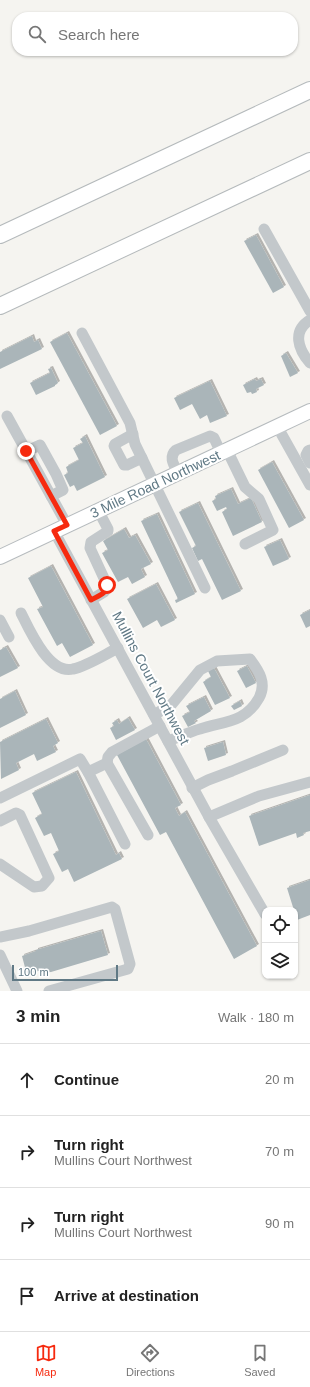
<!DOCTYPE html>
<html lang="en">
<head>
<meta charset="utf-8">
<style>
	body { margin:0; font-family:Helvetica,sans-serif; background:#f2f2f2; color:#222 }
	.controls { position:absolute; right:12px; bottom:12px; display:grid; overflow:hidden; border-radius:8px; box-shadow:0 1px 3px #0004 }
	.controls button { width:36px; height:36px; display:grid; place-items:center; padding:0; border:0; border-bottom:1px solid #e0e0e0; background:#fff; color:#222; font:20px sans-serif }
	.scale { position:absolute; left:12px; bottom:10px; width:106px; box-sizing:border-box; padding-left:4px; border:2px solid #607985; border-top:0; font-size:11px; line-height:14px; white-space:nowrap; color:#607985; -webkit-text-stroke:3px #fff; paint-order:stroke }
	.stop { position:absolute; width:12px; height:12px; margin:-9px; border:3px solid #f62a0f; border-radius:50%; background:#fff }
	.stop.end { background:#f62a0f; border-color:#fff; box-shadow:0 1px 4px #0008 }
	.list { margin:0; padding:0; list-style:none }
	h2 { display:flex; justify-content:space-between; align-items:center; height:52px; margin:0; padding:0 16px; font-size:17px }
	h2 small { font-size:13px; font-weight:400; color:#767676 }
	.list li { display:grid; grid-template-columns:26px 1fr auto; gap:12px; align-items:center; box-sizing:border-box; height:72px; padding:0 16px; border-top:1px solid #e0e0e0 }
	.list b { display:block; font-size:15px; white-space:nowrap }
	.list p { margin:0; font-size:13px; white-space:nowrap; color:#767676 }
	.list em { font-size:13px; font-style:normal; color:#767676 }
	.icon { flex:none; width:22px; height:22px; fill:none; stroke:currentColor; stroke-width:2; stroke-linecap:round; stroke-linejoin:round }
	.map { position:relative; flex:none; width:310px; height:991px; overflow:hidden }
	.search { position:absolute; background:#fff; box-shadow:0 1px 3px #0004; left:12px; right:12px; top:12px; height:44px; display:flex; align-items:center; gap:10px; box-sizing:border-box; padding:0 14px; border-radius:16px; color:#767676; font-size:15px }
	.sheet { height:340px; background:#fff }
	nav { display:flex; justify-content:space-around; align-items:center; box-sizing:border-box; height:56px; border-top:1px solid #e0e0e0; background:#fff; font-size:11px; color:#767676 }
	nav a { display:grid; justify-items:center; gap:2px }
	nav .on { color:#f62a0f }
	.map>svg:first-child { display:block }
	.building { fill:#aab5b9; filter:url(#shadow) }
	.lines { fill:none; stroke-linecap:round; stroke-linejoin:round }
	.major-casing { stroke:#b6bbbe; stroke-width:16 }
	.highway-casing { stroke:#b5babc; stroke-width:18 }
	.minor { stroke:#c3c8cb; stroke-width:11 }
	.major { stroke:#fff; stroke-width:14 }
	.highway { stroke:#fff; stroke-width:16 }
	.route { stroke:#f62a0f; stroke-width:5 }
	.labels { text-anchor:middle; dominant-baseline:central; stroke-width:4; stroke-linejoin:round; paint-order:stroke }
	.street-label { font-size:14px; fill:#607985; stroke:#fff }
</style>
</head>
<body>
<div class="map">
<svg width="310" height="991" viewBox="0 0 310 991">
	<defs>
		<filter id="shadow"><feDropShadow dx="2" dy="-2" stdDeviation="0" flood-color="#0004"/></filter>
	</defs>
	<rect width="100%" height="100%" fill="#f5f4f0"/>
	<g class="building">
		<polygon points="256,235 284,287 273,293 244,241"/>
		<polygon points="67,333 117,426 100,435 50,342"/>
		<polygon points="32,336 34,342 38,340 42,349 0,369 0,352"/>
		<polygon points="286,353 298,373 290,377 281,356"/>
		<polygon points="51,368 58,383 55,385 55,386 36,395 30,383 50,373 48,369"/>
		<polygon points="255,379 256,381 261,379 264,385 256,389 257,392 252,394 251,392 247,393 243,385"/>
		<polygon points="210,381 227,416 210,423 207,415 200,419 192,404 180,410 174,398"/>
		<polygon points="85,436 105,477 77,491 74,485 70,487 64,475 68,473 66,467 79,460 73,448 83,443 80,439"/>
		<polygon points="272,462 304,520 289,528 258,470"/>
		<polygon points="231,489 238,504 251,498 262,522 233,536 222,512 227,509 226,507 217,511 212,501 216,499 215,496"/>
		<polygon points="198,503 241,591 222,600 202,559 198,561 192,548 196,546 179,512"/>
		<polygon points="157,514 195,594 176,603 175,600 178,599 141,521"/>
		<polygon points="124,529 129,538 135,535 151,564 141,569 145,577 132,584 128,577 118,582 102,553 108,550 103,541"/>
		<polygon points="280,540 289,559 273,566 264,547"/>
		<polygon points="51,566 93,645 70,657 62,643 57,646 37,609 43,607 28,578"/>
		<polygon points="156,584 175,620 161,627 157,620 143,628 127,599"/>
		<polygon points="310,610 310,626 306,628 300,615"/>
		<polygon points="6,647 18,668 0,677 0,650"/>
		<polygon points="247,666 256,683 246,688 237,671"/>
		<polygon points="214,668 230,698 215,705 203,682 211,677 208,671"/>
		<polygon points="15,691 26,715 0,728 0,699"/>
		<polygon points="204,697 211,711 194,721 196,723 188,727 182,716 190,712 186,706"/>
		<polygon points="240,701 242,706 234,710 231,706"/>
		<polygon points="128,718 135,730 116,740 110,728 114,726 112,723 117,720 119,724"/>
		<polygon points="46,719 58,743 53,746 56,752 37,761 34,754 16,763 19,770 1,779 0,742"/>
		<polygon points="146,739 181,805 175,808 179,816 185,812 257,946 234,959 166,832 160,835 117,755"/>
		<polygon points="223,742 226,755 208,761 204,748"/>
		<polygon points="76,772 116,855 119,853 122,859 74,882 68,869 62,872 53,854 59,851 51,833 44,836 35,818 42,814 32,793"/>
		<polygon points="310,795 310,831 303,833 304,835 297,838 296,833 259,846 249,816"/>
		<polygon points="310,880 310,915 297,920 287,888"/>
		<polygon points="101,931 108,955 51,972 42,973 41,970 27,975 22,956 36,951 36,950"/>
	</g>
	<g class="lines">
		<defs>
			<polyline id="major" points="0,557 310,411"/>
			<g id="highway">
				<polyline points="0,235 310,90"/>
				<polyline points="0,306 310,161"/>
			</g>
		</defs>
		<use href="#major" class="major-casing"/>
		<use href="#highway" class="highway-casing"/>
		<g class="minor">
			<polyline points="264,229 310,311"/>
			<path d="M310 320C292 331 298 349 310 363"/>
			<polyline points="82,333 130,423 135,444 205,588"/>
			<polyline points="7,416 67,525"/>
			<polyline points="277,426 310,485"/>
			<polyline points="133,434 115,444 114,446 124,465 127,465 142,458"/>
			<polyline points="227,450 245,487 259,499 273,530 245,544"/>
			<polyline points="310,450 308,451 306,455 310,463"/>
			<polyline points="27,451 40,445 56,474 63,490 51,496"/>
			<path d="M178 473C174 465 168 457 176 450L210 436 214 438 221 453"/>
			<polyline points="54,531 209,817 265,914"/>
			<polyline points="91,600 104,592 108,587 90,548 91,542 108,531 108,529 98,510"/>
			<path d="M21 613C29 629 49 675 73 669 87 666 104 655 118 648"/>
			<polyline points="0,620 9,637"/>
			<path d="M154 715 172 704 200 670 217 661 250 659C259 671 267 683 259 698 245 723 224 721 200 729 189 732 179 737 168 741"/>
			<polyline points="107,763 148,835"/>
			<polyline points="88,772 125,844"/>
			<polyline points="192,788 208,780 232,771 283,750"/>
			<polyline points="0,798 80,759 88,772 107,763 108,757 112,752 160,726"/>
			<polyline points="209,817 259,796 310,782"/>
			<polyline points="0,821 16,813 20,815 49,878 42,886 34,887 0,864"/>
			<polyline points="0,937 29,931 112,907 115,909 130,964 128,969 49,991"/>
			<polyline points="0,955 17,991"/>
		</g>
		<use href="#major" class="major"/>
		<use href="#highway" class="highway"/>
	</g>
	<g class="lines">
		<path class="route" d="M26 451 67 525 54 531 91 600C98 596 108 593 107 585"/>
	</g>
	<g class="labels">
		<g class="street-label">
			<text transform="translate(155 484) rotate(-25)">3 Mile Road Northwest</text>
			<text transform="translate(151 678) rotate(62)">Mullins Court Northwest</text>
		</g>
	</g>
</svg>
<div class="controls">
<button><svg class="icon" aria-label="locate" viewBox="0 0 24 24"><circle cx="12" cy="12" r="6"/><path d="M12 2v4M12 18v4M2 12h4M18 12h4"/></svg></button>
<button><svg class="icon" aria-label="layers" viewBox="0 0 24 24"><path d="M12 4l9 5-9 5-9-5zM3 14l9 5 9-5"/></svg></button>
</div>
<div class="scale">100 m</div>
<div class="stop" style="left:107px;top:585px"></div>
<div class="stop end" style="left:26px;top:451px"></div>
<div class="search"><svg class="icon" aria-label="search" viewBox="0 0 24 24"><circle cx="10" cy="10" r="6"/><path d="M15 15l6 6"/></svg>Search here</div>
</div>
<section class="sheet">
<h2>3 min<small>Walk · 180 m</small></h2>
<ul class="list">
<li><svg class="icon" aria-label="ahead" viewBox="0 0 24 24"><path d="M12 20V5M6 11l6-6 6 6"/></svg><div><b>Continue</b></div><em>20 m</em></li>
<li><svg class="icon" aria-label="right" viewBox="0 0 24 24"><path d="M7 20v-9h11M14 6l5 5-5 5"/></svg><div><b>Turn right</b><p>Mullins Court Northwest</p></div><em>70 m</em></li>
<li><svg class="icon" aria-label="right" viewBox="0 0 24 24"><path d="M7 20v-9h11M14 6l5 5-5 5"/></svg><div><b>Turn right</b><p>Mullins Court Northwest</p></div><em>90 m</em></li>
<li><svg class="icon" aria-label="arrive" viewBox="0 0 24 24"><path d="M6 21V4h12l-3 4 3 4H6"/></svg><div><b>Arrive at destination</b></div></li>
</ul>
</section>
<nav>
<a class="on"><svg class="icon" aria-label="map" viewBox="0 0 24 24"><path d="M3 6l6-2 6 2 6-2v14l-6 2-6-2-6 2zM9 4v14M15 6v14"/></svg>Map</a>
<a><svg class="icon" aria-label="directions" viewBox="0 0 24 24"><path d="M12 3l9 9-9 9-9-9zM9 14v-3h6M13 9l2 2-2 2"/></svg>Directions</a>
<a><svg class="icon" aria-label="saved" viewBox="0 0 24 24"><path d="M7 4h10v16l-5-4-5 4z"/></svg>Saved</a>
</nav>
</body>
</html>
